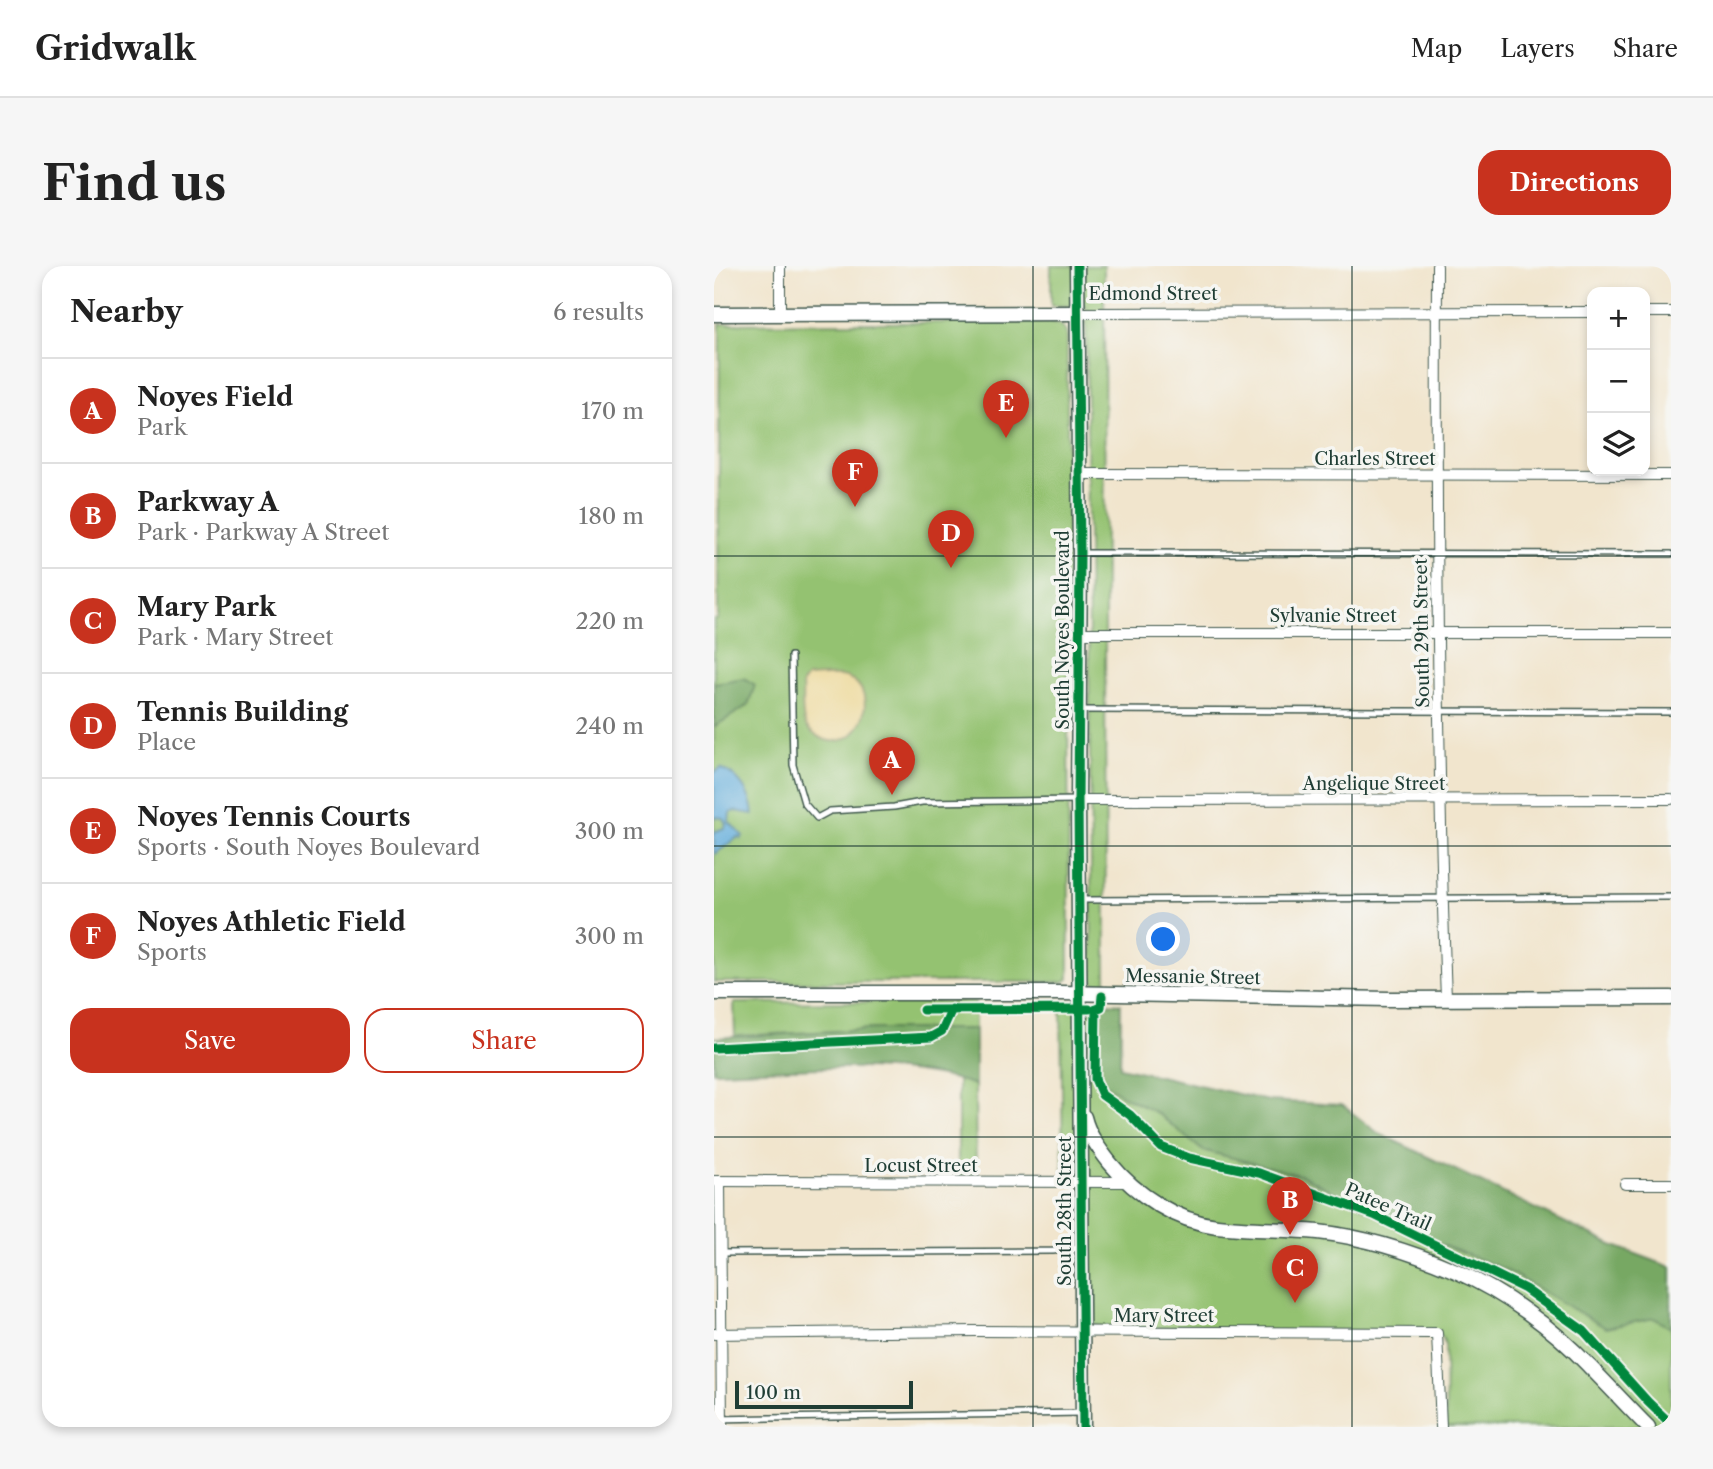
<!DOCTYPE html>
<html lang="en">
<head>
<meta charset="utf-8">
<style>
	body { margin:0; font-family:"Libre Caslon Text",serif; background:#f6f6f6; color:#222 }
	.controls { position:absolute; right:21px; top:21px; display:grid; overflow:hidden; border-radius:14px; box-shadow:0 4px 10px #0003 }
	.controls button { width:63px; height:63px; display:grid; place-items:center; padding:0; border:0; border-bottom:2px solid #e0e0e0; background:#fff; color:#222; font:35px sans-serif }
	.scale { position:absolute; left:21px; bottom:18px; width:178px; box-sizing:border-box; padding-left:7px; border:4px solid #1f3d34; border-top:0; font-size:19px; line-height:24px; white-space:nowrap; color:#1f3d34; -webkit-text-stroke:5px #f6f6f2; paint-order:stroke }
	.you { position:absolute; left:450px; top:674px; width:24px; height:24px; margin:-18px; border:5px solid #fff; border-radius:50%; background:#1a73e8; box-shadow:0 0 0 10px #1a73e833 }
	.badge { display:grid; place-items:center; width:46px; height:46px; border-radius:50%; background:#c8321e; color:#fff; font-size:23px; font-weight:700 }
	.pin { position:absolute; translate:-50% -58px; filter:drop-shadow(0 2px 4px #0008) }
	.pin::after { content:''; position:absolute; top:37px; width:24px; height:21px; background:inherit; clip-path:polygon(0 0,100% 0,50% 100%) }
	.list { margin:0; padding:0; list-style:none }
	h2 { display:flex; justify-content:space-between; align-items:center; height:91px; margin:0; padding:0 28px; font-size:30px }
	h2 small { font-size:23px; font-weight:400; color:#767676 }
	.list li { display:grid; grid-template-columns:46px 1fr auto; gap:21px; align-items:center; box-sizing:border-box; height:105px; padding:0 28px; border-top:2px solid #e0e0e0 }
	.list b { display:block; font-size:26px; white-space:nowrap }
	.list p { margin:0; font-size:23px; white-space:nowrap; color:#767676 }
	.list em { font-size:23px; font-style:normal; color:#767676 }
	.actions { display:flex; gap:14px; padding:21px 28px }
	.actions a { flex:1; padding:16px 0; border:2px solid #c8321e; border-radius:21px; text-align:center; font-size:24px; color:#c8321e }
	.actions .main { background:#c8321e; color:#fff }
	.icon { flex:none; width:38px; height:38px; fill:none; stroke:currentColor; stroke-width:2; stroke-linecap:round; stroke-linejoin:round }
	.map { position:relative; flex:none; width:957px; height:1161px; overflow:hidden; border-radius:21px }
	header { display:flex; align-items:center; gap:42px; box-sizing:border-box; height:98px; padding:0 35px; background:#fff; border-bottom:2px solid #e0e0e0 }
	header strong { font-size:33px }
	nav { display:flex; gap:38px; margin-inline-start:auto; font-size:24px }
	.intro { display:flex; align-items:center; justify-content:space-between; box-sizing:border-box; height:168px; padding:0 42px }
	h1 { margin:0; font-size:49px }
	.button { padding:18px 32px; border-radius:21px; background:#c8321e; color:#fff; font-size:24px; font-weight:700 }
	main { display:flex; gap:42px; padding:0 42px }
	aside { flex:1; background:#fff; border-radius:21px; box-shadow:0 4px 10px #0003 }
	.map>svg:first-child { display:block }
	.green { fill:#94c271; stroke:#5a8052; stroke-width:2 }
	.forest { fill:#77a863; stroke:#4b724c; stroke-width:2 }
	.sand { fill:#eeda9e; stroke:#868c69; stroke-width:2 }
	.water { fill:#63addb; stroke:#417588; stroke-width:2 }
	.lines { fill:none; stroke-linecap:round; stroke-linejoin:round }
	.lane-casing { stroke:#3e564b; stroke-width:8 }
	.street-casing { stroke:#3e564b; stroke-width:12 }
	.secondary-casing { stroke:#3e564b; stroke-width:17 }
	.lane { stroke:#fff; stroke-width:5 }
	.street { stroke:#fff; stroke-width:10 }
	.secondary { stroke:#fff; stroke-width:14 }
	.cycleway-casing { stroke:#f6f6f2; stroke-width:13 }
	.cycleway { stroke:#00873e; stroke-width:9 }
	.grid { fill:none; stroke:#1f3d34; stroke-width:2; stroke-opacity:0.55 }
	.labels { text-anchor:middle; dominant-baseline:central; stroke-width:7; stroke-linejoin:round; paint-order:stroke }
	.street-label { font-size:18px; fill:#1f3d34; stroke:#f6f6f2 }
</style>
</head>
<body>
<header>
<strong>Gridwalk</strong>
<nav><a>Map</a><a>Layers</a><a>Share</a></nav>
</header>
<div class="intro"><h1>Find us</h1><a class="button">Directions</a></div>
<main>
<aside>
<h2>Nearby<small>6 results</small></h2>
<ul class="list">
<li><span class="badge">A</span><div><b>Noyes Field</b><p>Park</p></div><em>170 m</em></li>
<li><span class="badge">B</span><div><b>Parkway A</b><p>Park · Parkway A Street</p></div><em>180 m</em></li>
<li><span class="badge">C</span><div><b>Mary Park</b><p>Park · Mary Street</p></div><em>220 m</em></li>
<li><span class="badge">D</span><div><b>Tennis Building</b><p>Place</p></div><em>240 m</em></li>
<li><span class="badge">E</span><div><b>Noyes Tennis Courts</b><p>Sports · South Noyes Boulevard</p></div><em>300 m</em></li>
<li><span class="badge">F</span><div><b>Noyes Athletic Field</b><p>Sports</p></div><em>300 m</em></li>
</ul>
<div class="actions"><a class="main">Save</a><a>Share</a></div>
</aside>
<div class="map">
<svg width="957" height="1161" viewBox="0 0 957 1161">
	<rect width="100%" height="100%" fill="#f6f6f2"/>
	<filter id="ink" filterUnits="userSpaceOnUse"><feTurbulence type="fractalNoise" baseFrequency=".0143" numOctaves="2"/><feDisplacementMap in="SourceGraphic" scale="14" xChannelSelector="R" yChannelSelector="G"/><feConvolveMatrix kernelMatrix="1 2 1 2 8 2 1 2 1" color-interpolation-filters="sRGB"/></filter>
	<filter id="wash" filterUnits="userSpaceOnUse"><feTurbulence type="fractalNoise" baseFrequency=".00686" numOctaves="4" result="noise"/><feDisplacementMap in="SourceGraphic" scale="28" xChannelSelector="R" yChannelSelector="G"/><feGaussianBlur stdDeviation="1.57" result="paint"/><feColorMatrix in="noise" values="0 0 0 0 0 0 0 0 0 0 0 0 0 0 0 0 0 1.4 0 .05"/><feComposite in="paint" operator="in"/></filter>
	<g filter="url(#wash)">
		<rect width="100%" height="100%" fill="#f1e5cd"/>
		<g class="green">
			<polygon points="337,0 390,0 392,720 385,720 378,715 372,40 337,40"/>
			<path d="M335 56C346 57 350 59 353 70L355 713 349 716H0V354L4 353 6 58Z"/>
			<polygon points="261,735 261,763 161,763 21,770 20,737"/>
			<polygon points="347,736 407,738 406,801 871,1012 957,1062 957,1161 732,1161 731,1078 728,1070 387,1061 379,1058 376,1051 377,925 349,910"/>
			<polygon points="244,813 261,819 262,910 244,911"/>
		</g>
		<g class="forest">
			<polygon points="30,412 41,419 34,439 0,461 0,417"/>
			<polygon points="390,737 407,738 406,801 555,835 628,839 664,867 898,979 957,1001 957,1062 940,1052 892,1062 790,1003 704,970 589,910 488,884 443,847 405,828 384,813 378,757"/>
			<path d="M161 763H261V819C185 792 81 804 0 806V772Z"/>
		</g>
		<path class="sand" d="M93 411C105 411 121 408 132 411 170 423 145 493 105 471 99 468 92 462 90 455 87 444 89 429 88 417Z"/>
		<path class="water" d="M7 502C26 511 37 528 39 548L21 545 16 547 15 556 29 570 27 573 24 571C20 574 3 587 0 588V566L10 562 12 558 9 552 0 551V507Z"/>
	</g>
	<g filter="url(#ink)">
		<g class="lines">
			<defs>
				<g id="lane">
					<polyline points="369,287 957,288"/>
					<polyline points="77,390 79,499 90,537 103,552 116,545 180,541 208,536 364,534"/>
					<polyline points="365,444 957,446"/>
					<polyline points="368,634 957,631"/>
					<polyline points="6,987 339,985 366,982"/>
					<polyline points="0,1153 368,1147"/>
				</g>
				<g id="street">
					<polyline points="66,0 66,48"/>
					<path d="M723 0C722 244 723 489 732 733"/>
					<polyline points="931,46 957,46"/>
					<polyline points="363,47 878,46"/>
					<polyline points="365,208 957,209"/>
					<polyline points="365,367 957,367"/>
					<polyline points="364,534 957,533"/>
					<polyline points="0,915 413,916"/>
					<polyline points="6,915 8,1161"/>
					<polyline points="911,918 957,918"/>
					<polyline points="0,1068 261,1065 723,1067 727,1161"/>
				</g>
				<g id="secondary">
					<polyline points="363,0 366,287 364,534 369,1161"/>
					<polyline points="0,48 363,47"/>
					<polyline points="0,727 347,727 675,733 957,732"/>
					<path d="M370 851C374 868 385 883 396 897 422 929 462 955 503 960 537 964 571 963 604 966 650 971 700 987 742 1005 791 1027 838 1061 875 1100 895 1120 914 1141 934 1161"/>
				</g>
			</defs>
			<use href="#lane" class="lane-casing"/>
			<use href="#street" class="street-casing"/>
			<use href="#secondary" class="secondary-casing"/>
			<use href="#lane" class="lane"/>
			<use href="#street" class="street"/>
			<use href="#secondary" class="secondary"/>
			<defs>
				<g id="cycleway">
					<polyline points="363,0 366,287 364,534 369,1161"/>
					<polyline points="388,730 387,741 382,743 381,813 388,829 416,849 447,881 475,892 545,907 660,949 811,1023 870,1065 934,1136 957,1158"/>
					<polyline points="209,744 375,743"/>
					<polyline points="0,782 217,771 228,765 238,743"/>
				</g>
			</defs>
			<use href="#cycleway" class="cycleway-casing"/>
			<use href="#cycleway" class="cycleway"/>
		</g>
	</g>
	<path class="grid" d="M319 0V1161M638 0V1161M0 290H957M0 580H957M0 871H957"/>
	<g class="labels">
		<g class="street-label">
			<text x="439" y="28">Edmond Street</text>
			<text x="661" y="193">Charles Street</text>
			<text x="619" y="350">Sylvanie Street</text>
			<text transform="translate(349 364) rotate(-90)">South Noyes Boulevard</text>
			<text transform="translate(708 367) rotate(-91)">South 29th Street</text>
			<text x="660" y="518">Angelique Street</text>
			<text transform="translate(479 711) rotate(1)">Messanie Street</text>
			<text x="207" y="900">Locust Street</text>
			<text transform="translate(674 941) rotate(24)">Patee Trail</text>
			<text transform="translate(351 945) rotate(-90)">South 28th Street</text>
			<text x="450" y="1050">Mary Street</text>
		</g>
	</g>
</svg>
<div class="controls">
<button>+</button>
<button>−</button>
<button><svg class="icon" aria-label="layers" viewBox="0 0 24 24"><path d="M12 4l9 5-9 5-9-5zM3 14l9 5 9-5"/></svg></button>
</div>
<div class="scale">100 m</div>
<div class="you"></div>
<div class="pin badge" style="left:178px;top:529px">A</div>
<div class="pin badge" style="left:576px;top:969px">B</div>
<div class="pin badge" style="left:581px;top:1037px">C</div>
<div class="pin badge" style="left:237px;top:302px">D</div>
<div class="pin badge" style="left:292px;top:172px">E</div>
<div class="pin badge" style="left:141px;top:241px">F</div>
</div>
</main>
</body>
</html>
